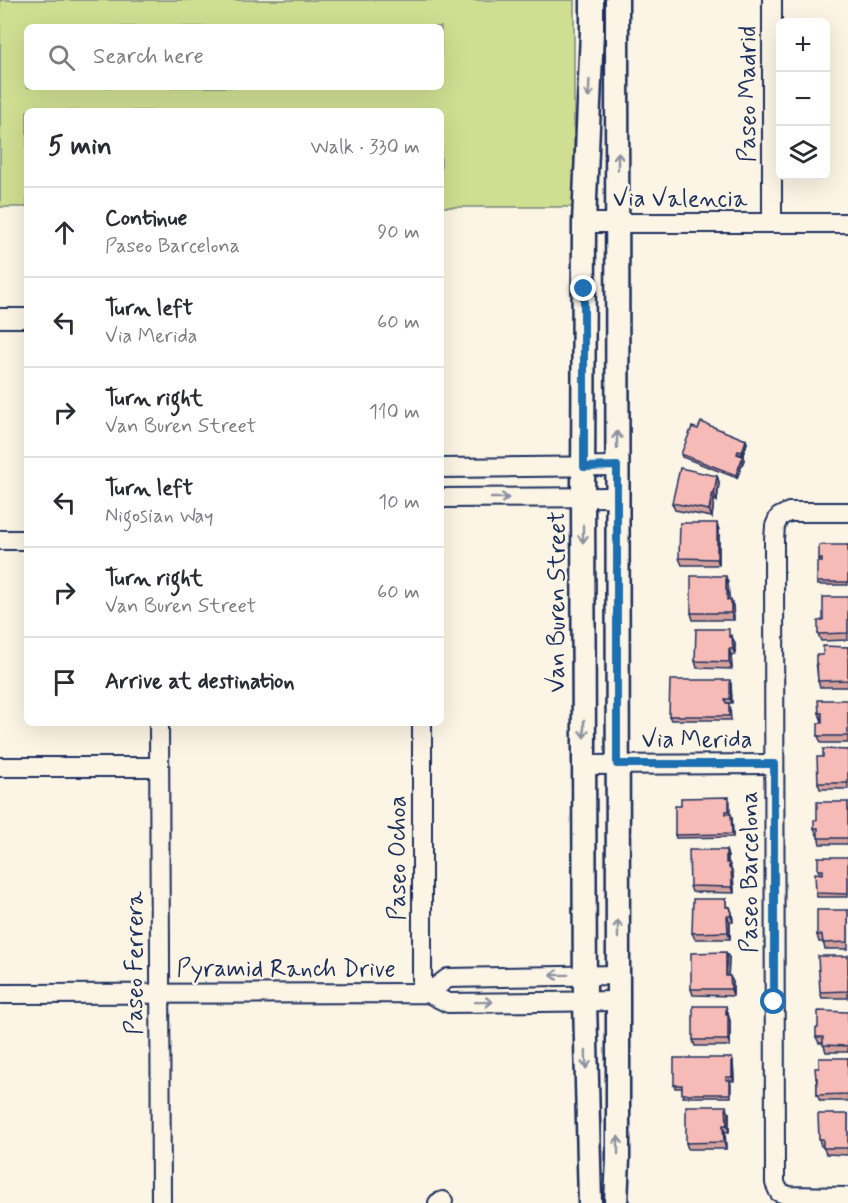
<!DOCTYPE html>
<html lang="en">
<head>
<meta charset="utf-8">
<style>
	body { margin:0; font-family:Mynerve,sans-serif; background:#f7f7f7; color:#2b2b33 }
	.controls { position:absolute; right:18px; top:18px; display:grid; overflow:hidden; border-radius:9px; box-shadow:0 6px 24px #0002 }
	.controls button { width:54px; height:54px; display:grid; place-items:center; padding:0; border:0; border-bottom:2px solid #e1e1e2; background:#fff; color:#2b2b33; font:30px sans-serif }
	.stop { position:absolute; width:18px; height:18px; margin:-14px; border:4px solid #1f6fb2; border-radius:50%; background:#fff }
	.stop.end { background:#1f6fb2; border-color:#fff; box-shadow:0 2px 6px #0008 }
	.list { margin:0; padding:0; list-style:none }
	h2 { display:flex; justify-content:space-between; align-items:center; height:78px; margin:0; padding:0 24px; font-size:26px }
	h2 small { font-size:20px; font-weight:400; color:#7c7c81 }
	.list li { display:grid; grid-template-columns:39px 1fr auto; gap:18px; align-items:center; box-sizing:border-box; height:90px; padding:0 24px; border-top:2px solid #e1e1e2 }
	.list b { display:block; font-size:22px; white-space:nowrap }
	.list p { margin:0; font-size:20px; white-space:nowrap; color:#7c7c81 }
	.list em { font-size:20px; font-style:normal; color:#7c7c81 }
	.icon { flex:none; width:33px; height:33px; fill:none; stroke:currentColor; stroke-width:2; stroke-linecap:round; stroke-linejoin:round }
	.map { position:relative; flex:none; width:848px; height:1203px; overflow:hidden }
	.search { position:absolute; background:#fff; box-shadow:0 6px 24px #0002; left:24px; top:24px; width:420px; height:66px; display:flex; align-items:center; gap:15px; box-sizing:border-box; padding:0 21px; border-radius:9px; color:#7c7c81; font-size:22px }
	.panel { position:absolute; background:#fff; box-shadow:0 6px 24px #0002; left:24px; top:108px; width:420px; height:618px; border-radius:9px }
	.map>svg:first-child { display:block }
	.green { fill:#d0de92; stroke:#768678; stroke-width:1.5; fill-rule:evenodd }
	.lines { fill:none; stroke-linecap:round; stroke-linejoin:round }
	.minor-casing { stroke:#1b2f5e; stroke-width:22 }
	.tertiary-casing { stroke:#1b2f5e; stroke-width:27 }
	.minor { stroke:#fcf5e5; stroke-width:18 }
	.tertiary { stroke:#fcf5e5; stroke-width:22 }
	.wall { fill:#d4a19d; stroke:#1b2f5e; stroke-width:1.5 }
	.shaded-wall { fill:#ad8380; stroke:#1b2f5e; stroke-width:1.5 }
	.building { fill:#f7bbb7; stroke:#1b2f5e; stroke-width:1.5 }
	.oneway { stroke:#8c92a2 }
	.route { stroke:#1f6fb2; stroke-width:8 }
	.labels { text-anchor:middle; dominant-baseline:central; stroke-width:5; stroke-linejoin:round; paint-order:stroke }
	.street-label { font-size:24px; fill:#1b2f5e; stroke:#fcf5e5 }
</style>
</head>
<body>
<div class="map">
<svg width="848" height="1203" viewBox="0 0 848 1203">
	<rect width="100%" height="100%" fill="#fcf5e5"/>
	<filter id="ink" filterUnits="userSpaceOnUse"><feTurbulence type="fractalNoise" baseFrequency=".0167" numOctaves="2"/><feDisplacementMap in="SourceGraphic" scale="12" xChannelSelector="R" yChannelSelector="G"/><feConvolveMatrix kernelMatrix="1 2 1 2 8 2 1 2 1" color-interpolation-filters="sRGB"/></filter>
	<g filter="url(#ink)">
		<path class="green" d="M0 0H574V207H441V111H27V207H0ZM27 27H441V87H27Z"/>
		<g class="lines">
			<defs>
				<g id="minor">
					<polyline points="772,0 772,223"/>
					<polyline points="584,223 848,223"/>
					<polyline points="0,318 27,318"/>
					<polyline points="441,468 617,466"/>
					<polyline points="441,498 617,497"/>
					<polyline points="848,512 789,512 779,517 775,526 774,540 775,1183 779,1192 789,1196 848,1197"/>
					<polyline points="0,540 27,540"/>
					<polyline points="159,723 161,1203"/>
					<polyline points="422,723 422,993"/>
					<polyline points="584,765 774,764"/>
					<polyline points="0,767 159,767"/>
					<polyline points="428,993 448,978 618,975"/>
					<polyline points="0,994 428,993 448,1003 618,1001"/>
					<polyline points="438,1203 443,1201"/>
				</g>
				<g id="tertiary">
					<polyline points="590,1203 585,1001 583,498 584,223 592,31 592,0"/>
					<polyline points="616,1203 618,1159 618,1001 617,0"/>
				</g>
			</defs>
			<use href="#minor" class="minor-casing"/>
			<use href="#tertiary" class="tertiary-casing"/>
			<use href="#minor" class="minor"/>
			<use href="#tertiary" class="tertiary"/>
		</g>
		<g class="wall">
			<polygon points="698,429 746,440 747,443 743,455 739,454 739,455 743,456 744,460 737,478 682,457 681,454"/>
			<polygon points="717,476 719,482 717,501 714,500 712,517 675,510 672,503"/>
			<polygon points="719,530 719,565 682,565 679,558"/>
			<polygon points="848,545 848,585 818,585 817,582 820,562 819,559"/>
			<polygon points="728,583 728,593 730,600 733,606 734,620 693,620 691,613"/>
			<polygon points="848,597 848,640 821,641 818,634"/>
			<polygon points="731,635 735,643 735,655 731,655 732,669 697,668 695,661"/>
			<polygon points="848,647 848,687 820,687 818,681 817,668 816,664"/>
			<polygon points="731,684 732,703 727,703 730,707 731,720 671,720 669,716"/>
			<polygon points="848,700 848,743 821,743 818,736 822,723 822,719 821,719 819,713"/>
			<polygon points="848,750 848,789 820,789 818,783 823,757"/>
			<polygon points="730,801 730,814 732,817 733,837 676,838 675,835 681,806"/>
			<polygon points="848,802 848,844 820,844 818,835 817,835 814,828 817,820"/>
			<polygon points="726,850 728,857 728,863 729,863 733,874 734,893 692,892 690,886"/>
			<polygon points="848,857 848,897 817,897 816,893 820,873 818,870"/>
			<polygon points="726,899 728,907 730,907 732,913 733,922 730,922 730,939 695,939 692,933"/>
			<polygon points="848,910 848,949 825,949 823,942 819,942 817,935"/>
			<polygon points="848,956 848,998 822,998 820,992"/>
			<polygon points="729,958 728,976 733,982 733,996 693,995 691,989"/>
			<polygon points="728,1012 730,1021 730,1046 695,1046 693,1040"/>
			<polygon points="848,1012 848,1052 826,1052 823,1043 819,1043 816,1037"/>
			<polygon points="732,1058 733,1061 734,1081 730,1081 731,1084 731,1097 683,1097 682,1088 675,1088 674,1085"/>
			<polygon points="848,1058 848,1101 820,1101 817,1095 817,1083 816,1078 819,1068"/>
			<polygon points="729,1113 729,1132 725,1132 726,1149 688,1149 686,1143"/>
			<polygon points="848,1114 848,1155 826,1154 823,1146 821,1146 819,1139"/>
		</g>
		<g class="shaded-wall">
			<polygon points="746,440 747,443 743,455 742,452"/>
			<polygon points="743,456 744,460 737,478 736,475"/>
			<polygon points="717,476 719,482 717,501 714,494"/>
			<polygon points="712,494 714,500 712,517 709,510"/>
			<polygon points="717,523 719,530 719,565 717,559"/>
			<polygon points="726,576 728,583 730,606 727,600 726,590"/>
			<polygon points="731,600 733,606 734,620 731,613"/>
			<polygon points="732,637 735,643 735,655 733,649"/>
			<polygon points="729,649 731,655 732,669 729,662"/>
			<polygon points="730,680 731,684 732,703 730,699"/>
			<polygon points="731,814 732,817 733,837 732,834"/>
			<polygon points="726,850 728,857 728,869 726,863"/>
			<polygon points="729,863 733,874 734,893 732,887"/>
			<polygon points="730,907 732,913 733,922 731,916"/>
			<polygon points="727,916 730,922 730,939 728,932"/>
			<polygon points="726,952 729,958 728,982 726,976"/>
			<polygon points="730,976 733,982 733,996 731,989"/>
			<polygon points="726,1006 730,1021 730,1046 728,1040"/>
			<polygon points="732,1058 733,1061 734,1081 732,1077"/>
			<polygon points="726,1106 729,1113 729,1132 727,1125"/>
			<polygon points="723,1125 725,1132 726,1149 724,1142"/>
		</g>
		<g class="building">
			<polygon points="701,422 746,440 742,452 738,451 737,454 743,456 736,475 681,454 692,427 698,429"/>
			<polygon points="680,468 717,476 714,494 712,494 709,510 672,503"/>
			<polygon points="680,523 717,523 717,559 679,558"/>
			<polygon points="819,545 848,545 848,582 817,582 817,562 822,562 822,559 819,559"/>
			<polygon points="691,576 726,576 726,590 727,590 727,600 731,600 731,613 691,613"/>
			<polygon points="823,597 848,597 848,633 818,634 818,621 823,620"/>
			<polygon points="696,629 729,629 729,637 732,637 733,649 729,649 729,662 695,661"/>
			<polygon points="823,646 848,647 848,680 818,681 817,664 816,664 816,655 823,655"/>
			<polygon points="670,680 730,680 730,699 725,699 726,703 729,703 729,716 669,716"/>
			<polygon points="818,700 848,700 848,736 818,736 818,723 822,723 822,713 819,713"/>
			<polygon points="823,749 848,750 848,783 818,783 817,757 823,757"/>
			<polygon points="729,797 729,811 726,811 726,814 731,814 732,834 675,835 675,806 681,806 681,798"/>
			<polygon points="817,802 848,802 848,838 818,838 818,828 814,828 814,820 817,820"/>
			<polygon points="689,850 726,850 726,863 729,863 729,868 731,868 732,887 690,886"/>
			<polygon points="818,857 848,857 848,894 816,893 815,873 823,874 823,870 818,870"/>
			<polygon points="693,899 726,899 726,907 730,907 731,916 727,916 728,932 692,933"/>
			<polygon points="817,910 848,910 848,942 823,943 822,935 817,935"/>
			<polygon points="726,952 726,976 730,976 731,989 691,989 691,953"/>
			<polygon points="818,956 848,956 848,991 820,992"/>
			<polygon points="693,1006 726,1006 726,1014 728,1014 728,1040 693,1040"/>
			<polygon points="818,1011 848,1012 848,1046 823,1045 823,1037 816,1037 816,1028 818,1028"/>
			<polygon points="674,1058 732,1058 732,1077 726,1077 726,1080 730,1080 730,1094 682,1094 682,1085 674,1085"/>
			<polygon points="819,1058 848,1058 848,1094 817,1095 817,1078 816,1078 815,1068 819,1068"/>
			<polygon points="686,1106 726,1106 727,1125 723,1125 724,1142 686,1143"/>
			<polygon points="818,1114 848,1114 848,1148 823,1148 823,1139 819,1139"/>
		</g>
		<defs><path id="oneway-shaft" d="M-6 0H5M1.5-3L5.5 0L1.5 3" fill="none" stroke-width="1.6" stroke-linecap="round" stroke-linejoin="round" transform="scale(1.5)"/></defs>
		<g class="oneway">
			<use href="#oneway-shaft" transform="translate(589 89) rotate(93)"/>
			<use href="#oneway-shaft" transform="translate(618 161) rotate(-90)"/>
			<use href="#oneway-shaft" transform="translate(617 440) rotate(-90)"/>
			<use href="#oneway-shaft" transform="translate(500 498)"/>
			<use href="#oneway-shaft" transform="translate(583 534) rotate(90)"/>
			<use href="#oneway-shaft" transform="translate(584 729) rotate(90)"/>
			<use href="#oneway-shaft" transform="translate(618 929) rotate(-90)"/>
			<use href="#oneway-shaft" transform="translate(559 975) rotate(179)"/>
			<use href="#oneway-shaft" transform="translate(484 1002) rotate(-1)"/>
			<use href="#oneway-shaft" transform="translate(586 1060) rotate(89)"/>
			<use href="#oneway-shaft" transform="translate(618 1145) rotate(-90)"/>
		</g>
	</g>
	<g class="lines" filter="url(#ink)">
		<polyline class="route" points="584,289 584,467 617,466 617,764 774,764 774,1002"/>
	</g>
	<g class="labels">
		<g class="street-label">
			<text transform="translate(748 94) rotate(-90)">Paseo Madrid</text>
			<text x="680" y="199">Via Valencia</text>
			<text transform="translate(557 602) rotate(-90)">Van Buren Street</text>
			<text x="697" y="740">Via Merida</text>
			<text transform="translate(398 858) rotate(-90)">Paseo Ochoa</text>
			<text transform="translate(750 872) rotate(-90)">Paseo Barcelona</text>
			<text transform="translate(135 963) rotate(-90)">Paseo Ferrera</text>
			<text x="286" y="969">Pyramid Ranch Drive</text>
		</g>
	</g>
</svg>
<div class="controls">
<button>+</button>
<button>−</button>
<button><svg class="icon" aria-label="layers" viewBox="0 0 24 24"><path d="M12 4l9 5-9 5-9-5zM3 14l9 5 9-5"/></svg></button>
</div>
<div class="stop" style="left:774px;top:1002px"></div>
<div class="stop end" style="left:584px;top:289px"></div>
<div class="search"><svg class="icon" aria-label="search" viewBox="0 0 24 24"><circle cx="10" cy="10" r="6"/><path d="M15 15l6 6"/></svg>Search here</div>
<section class="panel">
<h2>5 min<small>Walk · 330 m</small></h2>
<ul class="list">
<li><svg class="icon" aria-label="ahead" viewBox="0 0 24 24"><path d="M12 20V5M6 11l6-6 6 6"/></svg><div><b>Continue</b><p>Paseo Barcelona</p></div><em>90 m</em></li>
<li><svg class="icon" aria-label="left" viewBox="0 0 24 24"><path d="M17 20v-9H6M10 6l-5 5 5 5"/></svg><div><b>Turn left</b><p>Via Merida</p></div><em>60 m</em></li>
<li><svg class="icon" aria-label="right" viewBox="0 0 24 24"><path d="M7 20v-9h11M14 6l5 5-5 5"/></svg><div><b>Turn right</b><p>Van Buren Street</p></div><em>110 m</em></li>
<li><svg class="icon" aria-label="left" viewBox="0 0 24 24"><path d="M17 20v-9H6M10 6l-5 5 5 5"/></svg><div><b>Turn left</b><p>Nigosian Way</p></div><em>10 m</em></li>
<li><svg class="icon" aria-label="right" viewBox="0 0 24 24"><path d="M7 20v-9h11M14 6l5 5-5 5"/></svg><div><b>Turn right</b><p>Van Buren Street</p></div><em>60 m</em></li>
<li><svg class="icon" aria-label="arrive" viewBox="0 0 24 24"><path d="M6 21V4h12l-3 4 3 4H6"/></svg><div><b>Arrive at destination</b></div></li>
</ul>
</section>
</div>
</body>
</html>
